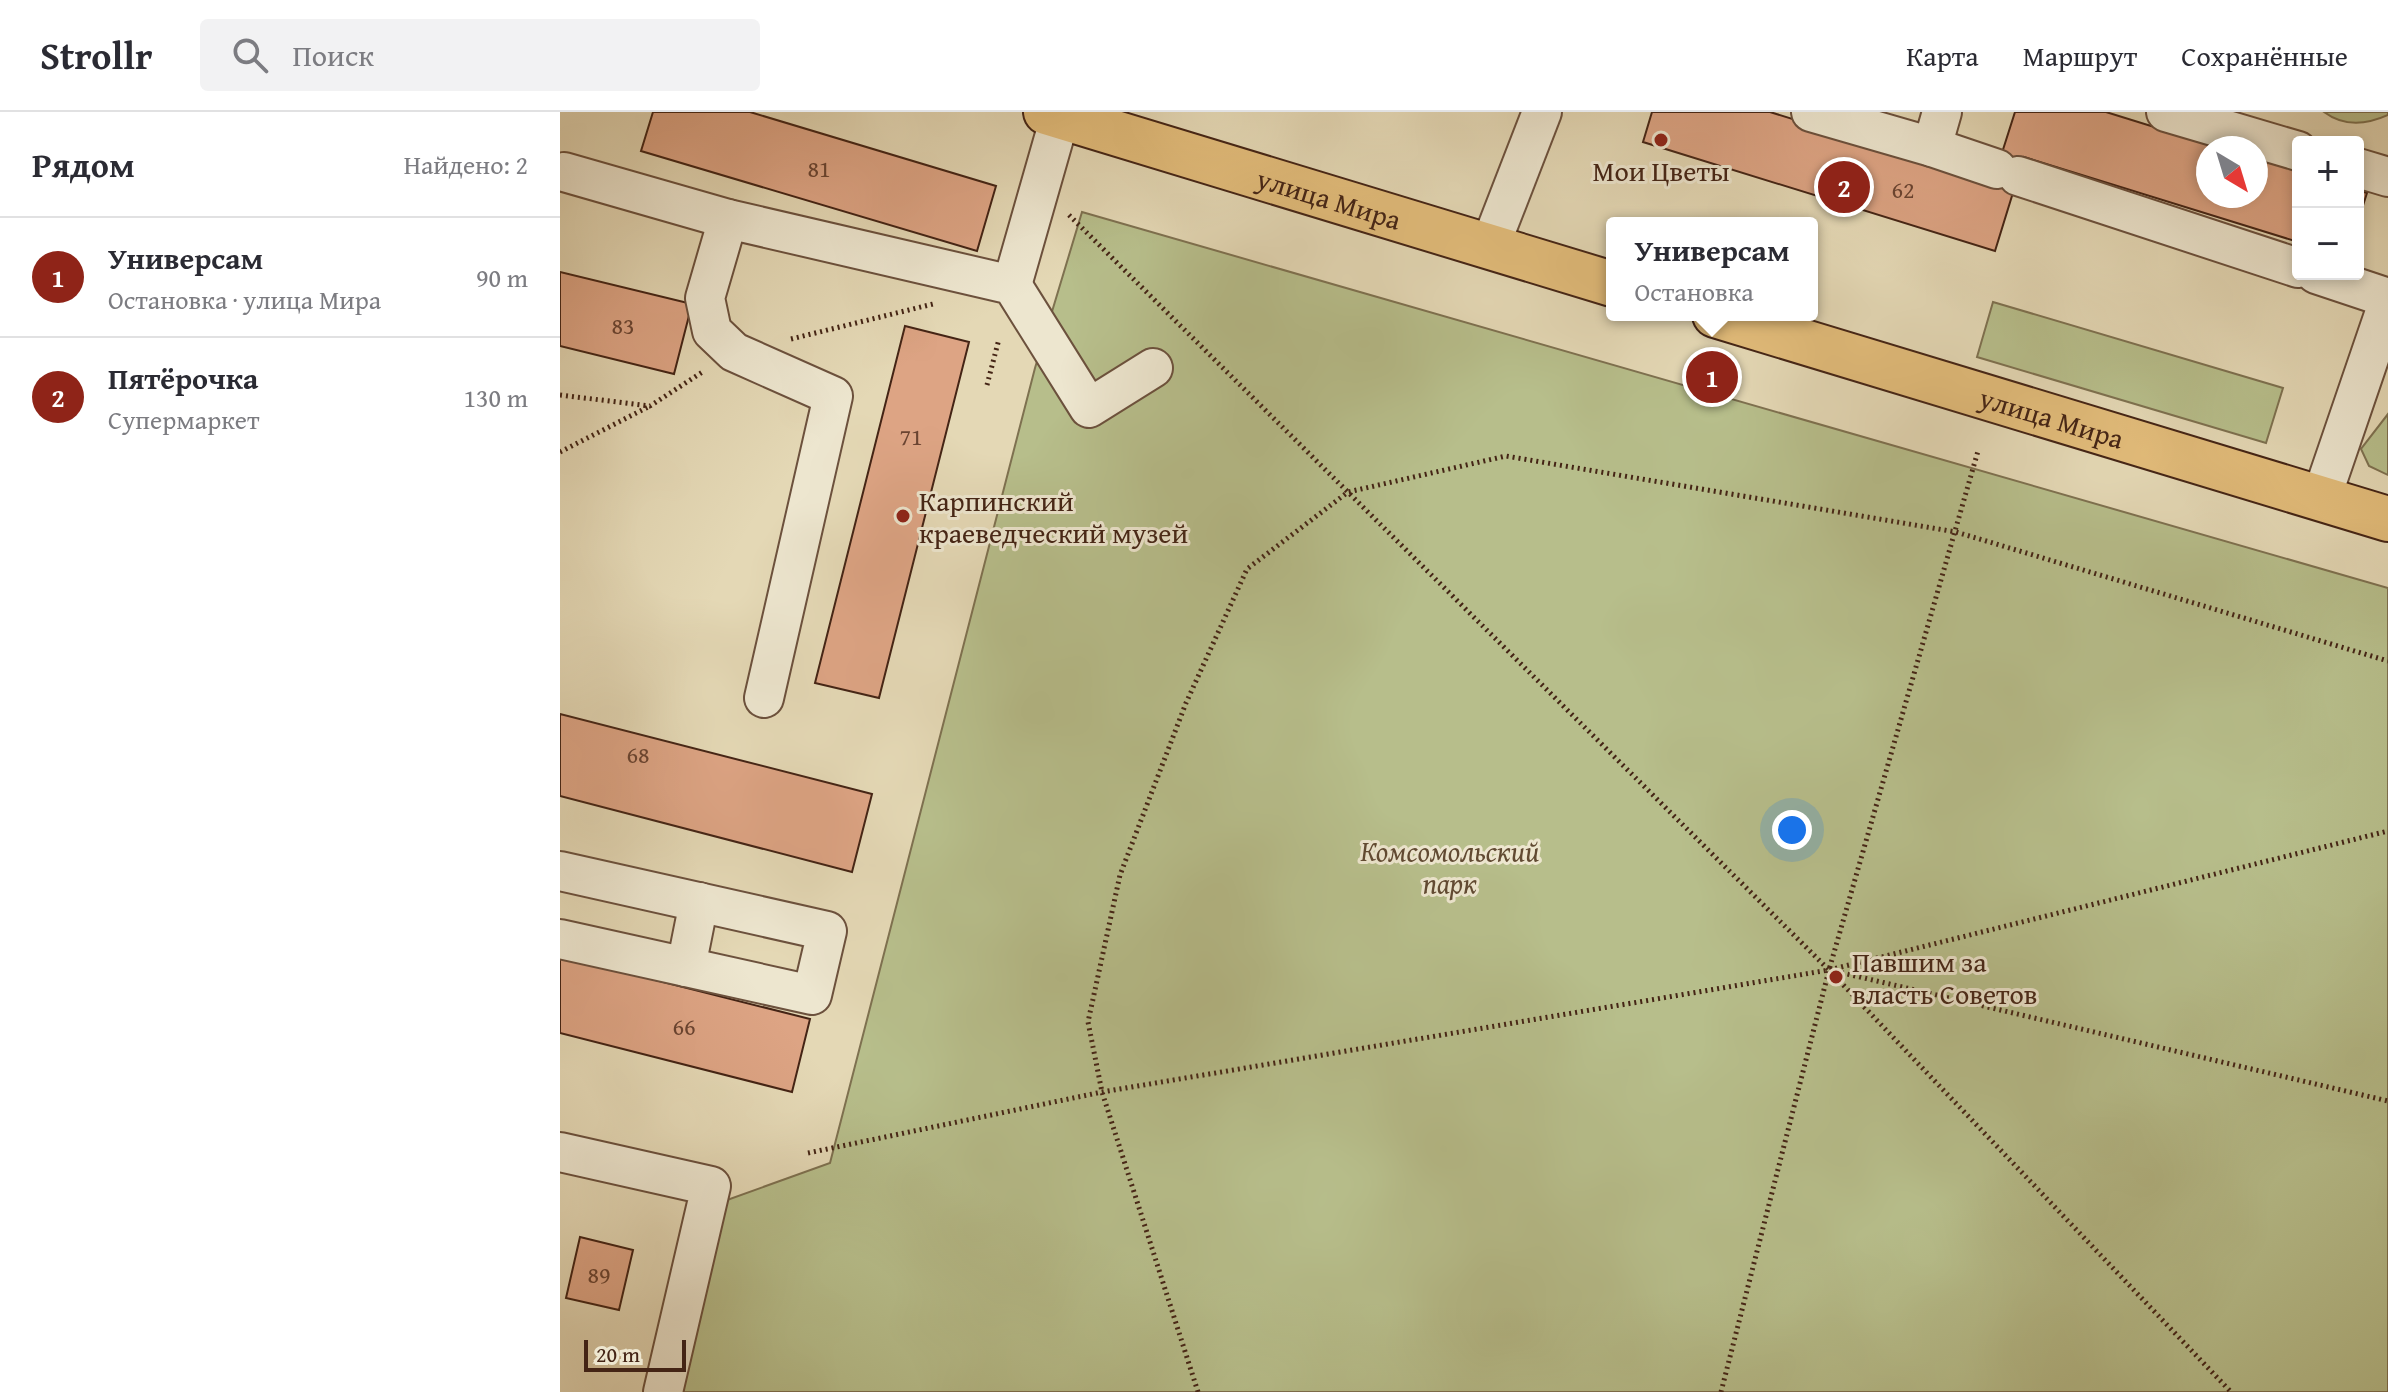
<!DOCTYPE html>
<html lang="ru">
<head>
<meta charset="utf-8">
<style>
	body { margin:0; font-family:"Gentium Book Plus",serif; background:#f2f2f3; color:#2b2b33 }
	.controls { position:absolute; right:24px; top:24px; display:grid; overflow:hidden; border-radius:8px; box-shadow:0 4px 12px #0003 }
	.controls button { width:72px; height:72px; display:grid; place-items:center; padding:0; border:0; border-bottom:2px solid #e1e1e2; background:#fff; color:#2b2b33; font:40px sans-serif }
	.compass { position:absolute; left:1636px; top:24px; width:72px; height:72px; border-radius:50%; background:#fff; box-shadow:0 4px 12px #0003; rotate:142deg }
	.scale { position:absolute; left:24px; bottom:20px; width:102px; box-sizing:border-box; padding-left:8px; border:4px solid #442415; border-top:0; font-size:22px; line-height:28px; white-space:nowrap; color:#442415; -webkit-text-stroke:6px #ede6cf; paint-order:stroke }
	.you { position:absolute; left:1232px; top:718px; width:28px; height:28px; margin:-20px; border:6px solid #fff; border-radius:50%; background:#1a73e8; box-shadow:0 0 0 12px #1a73e833 }
	.badge { display:grid; place-items:center; width:52px; height:52px; border-radius:50%; background:#8f2418; color:#fff; font-size:26px; font-weight:700 }
	.pin { position:absolute; translate:-50% -50%; border:4px solid #fff; box-shadow:0 2px 8px #0006 }
	.popup { position:absolute; left:1046px; top:105px; width:212px; height:104px; box-sizing:border-box; display:grid; place-content:center; border-radius:8px; background:#fff; filter:drop-shadow(0 2px 6px #0005); font-size:26px; white-space:nowrap; color:#7c7c81 }
	.popup b { font-size:30px; color:#2b2b33 }
	.popup::after { content:''; position:absolute; left:50%; top:100%; margin-left:-16px; border:16px solid transparent; border-top-color:#fff }
	.list { margin:0; padding:0; list-style:none }
	h2 { display:flex; justify-content:space-between; align-items:center; height:104px; margin:0; padding:0 32px; font-size:34px }
	h2 small { font-size:26px; font-weight:400; color:#7c7c81 }
	.list li { display:grid; grid-template-columns:52px 1fr auto; gap:24px; align-items:center; box-sizing:border-box; height:120px; padding:0 32px; border-top:2px solid #e1e1e2 }
	.list b { display:block; font-size:30px; white-space:nowrap }
	.list p { margin:0; font-size:26px; white-space:nowrap; color:#7c7c81 }
	.list em { font-size:26px; font-style:normal; color:#7c7c81 }
	.icon { flex:none; width:44px; height:44px; fill:none; stroke:currentColor; stroke-width:2; stroke-linecap:round; stroke-linejoin:round }
	.map { position:relative; flex:none; width:1828px; height:1280px; overflow:hidden }
	header { display:flex; align-items:center; gap:48px; box-sizing:border-box; height:112px; padding:0 40px; background:#fff; border-bottom:2px solid #e1e1e2 }
	header strong { font-size:38px }
	nav { display:flex; gap:44px; margin-inline-start:auto; font-size:28px }
	.search { width:560px; height:72px; background:#f2f2f3; display:flex; align-items:center; gap:20px; box-sizing:border-box; padding:0 28px; border-radius:8px; color:#7c7c81; font-size:30px }
	main { display:flex }
	aside { flex:1; background:#fff }
	.map>svg:first-child { display:block }
	.green { fill:#b7be8b; stroke:#7e7150; stroke-width:2 }
	.building { fill:#dda484; stroke:#442415; stroke-width:2 }
	.lines { fill:none; stroke-linecap:round; stroke-linejoin:round }
	.minor-casing { stroke:#6c513d; stroke-width:42 }
	.major-casing { stroke:#442415; stroke-width:48 }
	.path { stroke:#442415; stroke-width:5; stroke-dasharray:2 4; stroke-linecap:butt }
	.minor { stroke:#ede6cf; stroke-width:38 }
	.major { stroke:#e2bc7a; stroke-width:44 }
	.poi-dot { fill:#8f2418; stroke:#ede6cf; stroke-width:3 }
	.labels { text-anchor:middle; dominant-baseline:central; stroke-width:6; stroke-linejoin:round; paint-order:stroke }
	.number-label { font-size:24px; fill:#6a4431 }
	.poi-label { font-size:28px; fill:#442415; stroke:#ede6cf; text-anchor:start }
	.street-label { font-size:28px; fill:#442415; stroke:#ede6cf }
	.park-label { font-size:28px; font-style:italic; fill:#614a32; stroke:#ede6cf }
</style>
</head>
<body>
<header>
<strong>Strollr</strong>
<div class="search"><svg class="icon" aria-label="search" viewBox="0 0 24 24"><circle cx="10" cy="10" r="6"/><path d="M15 15l6 6"/></svg>Поиск</div>
<nav><a>Карта</a><a>Маршрут</a><a>Сохранённые</a></nav>
</header>
<main>
<aside>
<h2>Рядом<small>Найдено: 2</small></h2>
<ul class="list">
<li><span class="badge">1</span><div><b>Универсам</b><p>Остановка · улица Мира</p></div><em>90 m</em></li>
<li><span class="badge">2</span><div><b>Пятёрочка</b><p>Супермаркет</p></div><em>130 m</em></li>
</ul>
</aside>
<div class="map">
<svg width="1828" height="1280" viewBox="0 0 1828 1280">
	<rect width="100%" height="100%" fill="#e4d8b5"/>
	<filter id="stains"><feTurbulence type="fractalNoise" baseFrequency=".0025" numOctaves="4"/><feColorMatrix values="0 0 0 0 .2 0 0 0 0 .09 0 0 0 0 .02 0 0 0 .5 -.17"/></filter>
	<radialGradient id="worn" r=".72"><stop offset=".6" stop-color="#630" stop-opacity="0"/><stop offset="1" stop-color="#630" stop-opacity=".3"/></radialGradient>
	<g class="green">
		<path d="M1764 0H1828V3C1806 13 1784 15 1764 0Z"/>
		<polygon points="522,100 1828,476 1828,1280 118,1280 167,1088 270,1051 475,256"/>
		<polygon points="1433,190 1723,276 1706,331 1417,245"/>
		<polygon points="1828,302 1828,363 1809,354 1801,337"/>
	</g>
	<g class="building">
		<polygon points="93,0 190,0 436,74 417,139 81,39"/>
		<polygon points="1092,0 1210,0 1433,69 1455,0 1546,0 1662,36 1648,36 1648,84 1696,84 1696,46 1738,59 1738,130 1464,45 1435,139 1083,30"/>
		<polygon points="1798,78 1807,81 1798,109"/>
		<polygon points="0,160 132,192 114,262 0,234"/>
		<polygon points="345,214 409,230 319,586 255,571"/>
		<polygon points="0,602 312,682 292,760 0,684"/>
		<polygon points="0,844 250,907 232,980 0,921"/>
		<polygon points="20,1125 73,1138 59,1198 6,1186"/>
	</g>
	<g class="lines">
		<defs>
			<g id="minor">
				<polyline points="1251,0 1372,35 1382,0"/>
				<polyline points="1606,0 1738,39"/>
				<polyline points="1372,35 1437,57"/>
				<polyline points="1798,56 1828,65"/>
				<polyline points="4,60 168,107 452,173 529,296 593,256"/>
				<polyline points="1458,64 1738,156"/>
				<polyline points="168,107 145,186 152,219 174,240 273,284 204,586"/>
				<polyline points="930,134 982,0"/>
				<polyline points="1756,162 1828,186"/>
				<polyline points="452,173 500,5"/>
				<polyline points="1761,387 1828,191"/>
				<polyline points="0,759 267,819 252,883 0,827"/>
				<polyline points="126,855 139,790"/>
				<polyline points="0,1040 151,1074 103,1280"/>
			</g>
			<g id="major">
				<path id="s1" d="M486 0 1052 172"/>
				<path id="s2" d="M1155 203 1828 407"/>
			</g>
		</defs>
		<use href="#minor" class="minor-casing"/>
		<use href="#major" class="major-casing"/>
		<g class="path">
			<polyline points="509,103 1269,858 1671,1280"/>
			<polyline points="231,227 373,192"/>
			<polyline points="427,273 439,227"/>
			<polyline points="0,283 90,294 144,259"/>
			<polyline points="0,340 90,294"/>
			<polyline points="1270,858 1828,989"/>
			<polyline points="248,1041 542,980 1269,858 1828,719"/>
			<polyline points="638,1280 542,980 528,910 560,763 626,591 687,457 788,380 946,344 1396,420 1828,549"/>
			<polyline points="1161,1280 1269,858 1418,339"/>
		</g>
		<use href="#minor" class="minor"/>
		<use href="#major" class="major"/>
	</g>
	<g class="poi-dot">
		<circle cx="1101" cy="28" r="8"/>
		<circle cx="343" cy="404" r="8"/>
		<circle cx="1276" cy="865" r="8"/>
	</g>
	<g class="labels">
		<g class="number-label">
			<text x="259" y="56">81</text>
			<text x="1343" y="77">62</text>
			<text x="63" y="213">83</text>
			<text x="351" y="324">71</text>
			<text x="78" y="642">68</text>
			<text x="124" y="914">66</text>
			<text x="39" y="1162">89</text>
		</g>
		<g class="poi-label">
			<text x="1101" y="58" text-anchor="middle">Мои Цветы</text>
			<text x="359" y="388">Карпинский<tspan x="359" dy="32">краеведческий музей</tspan></text>
			<text x="1292" y="849">Павшим за<tspan x="1292" dy="32">власть Советов</tspan></text>
		</g>
		<g class="street-label">
			<text stroke="none"><textPath href="#s1" startOffset="296">улица Мира</textPath></text>
			<text stroke="none"><textPath href="#s2" startOffset="352">улица Мира</textPath></text>
		</g>
		<g class="park-label">
			<text x="890" y="738">Комсомольский<tspan x="890" dy="32">парк</tspan></text>
		</g>
	</g>
	<rect width="100%" height="100%" filter="url(#stains)"/>
	<rect width="100%" height="100%" fill="url(#worn)"/>
</svg>
<div class="controls">
<button>+</button>
<button>−</button>
</div>
<svg class="compass" viewBox="-18 -18 36 36"><path d="M0-13l5 13h-10z" fill="#e53935"/><path d="M0 13l5-13h-10z" fill="#7c7c81"/></svg>
<div class="scale">20 m</div>
<div class="you"></div>
<div class="pin badge" style="left:1152px;top:265px">1</div>
<div class="popup"><b>Универсам</b>Остановка</div>
<div class="pin badge" style="left:1284px;top:75px">2</div>
</div>
</main>
</body>
</html>
